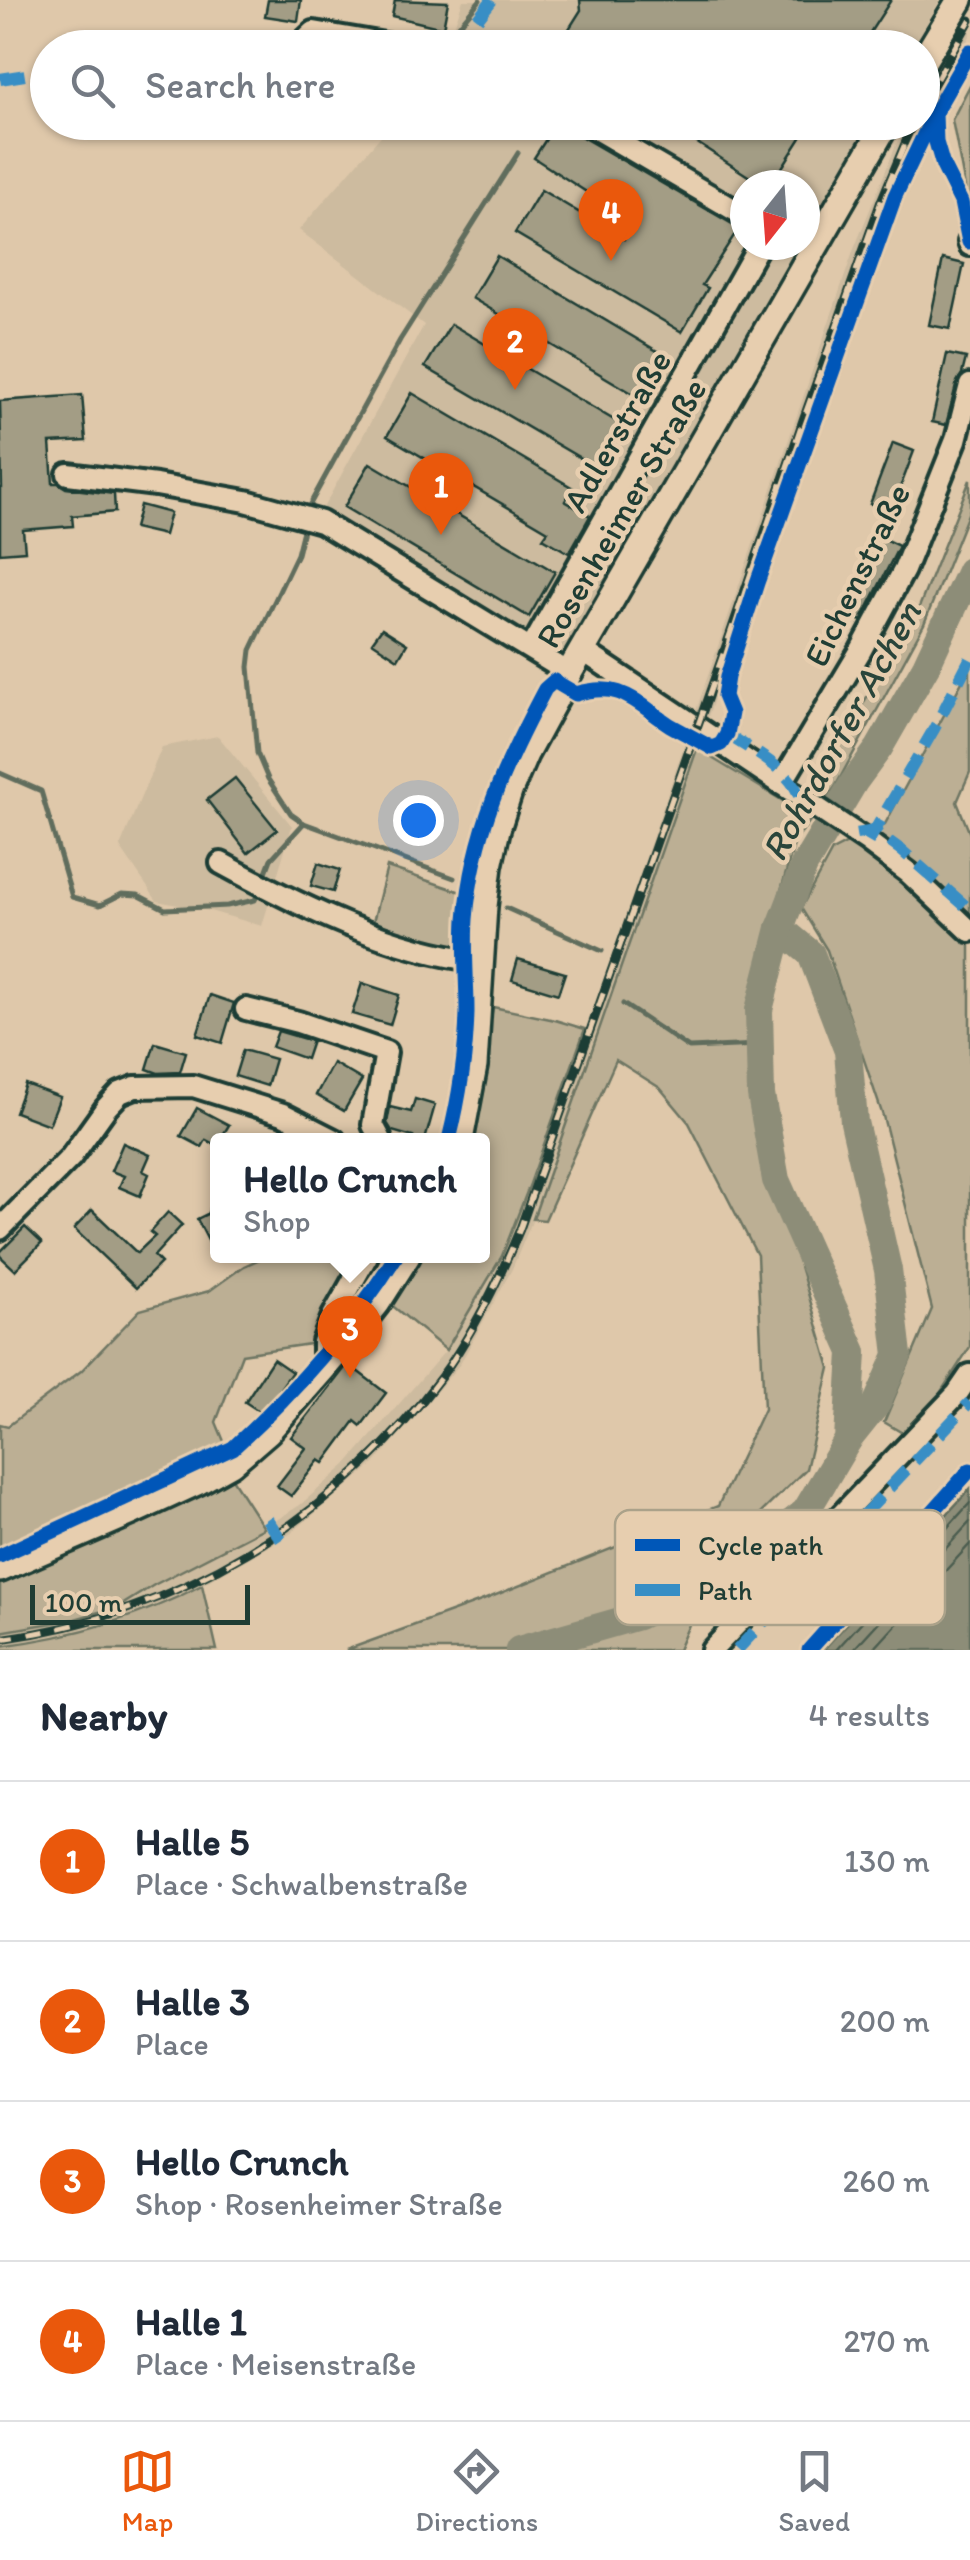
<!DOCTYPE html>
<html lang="en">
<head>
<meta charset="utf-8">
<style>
	body { margin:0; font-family:Itim,sans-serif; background:#f6f6f7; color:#1f2937 }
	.compass { position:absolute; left:730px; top:170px; width:90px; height:90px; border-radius:50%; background:#fff; box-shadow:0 2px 8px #0004; rotate:197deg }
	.scale { position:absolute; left:30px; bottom:25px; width:220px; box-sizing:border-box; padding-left:10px; border:5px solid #1f3d34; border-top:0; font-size:28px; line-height:35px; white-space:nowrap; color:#1f3d34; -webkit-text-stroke:8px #e7ceaf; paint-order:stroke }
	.you { position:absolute; left:418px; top:820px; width:35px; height:35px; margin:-25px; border:8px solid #fff; border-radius:50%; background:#1a73e8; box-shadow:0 0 0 15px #1a73e833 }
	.badge { display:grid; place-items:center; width:65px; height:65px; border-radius:50%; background:#ea580c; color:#fff; font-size:32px; font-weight:700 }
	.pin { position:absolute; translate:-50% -82px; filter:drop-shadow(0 2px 5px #0008) }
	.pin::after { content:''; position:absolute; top:52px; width:35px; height:30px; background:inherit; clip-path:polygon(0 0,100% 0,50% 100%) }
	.popup { position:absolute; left:210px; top:1133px; width:280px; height:130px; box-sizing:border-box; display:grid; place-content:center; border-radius:10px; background:#fff; filter:drop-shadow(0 2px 8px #0005); font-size:32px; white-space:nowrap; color:#747a83 }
	.popup b { font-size:38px; color:#1f2937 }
	.popup::after { content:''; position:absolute; left:50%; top:100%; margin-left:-20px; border:20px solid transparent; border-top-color:#fff }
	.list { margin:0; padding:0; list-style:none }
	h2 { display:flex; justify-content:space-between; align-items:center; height:130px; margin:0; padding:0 40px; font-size:42px }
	h2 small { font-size:32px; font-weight:400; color:#747a83 }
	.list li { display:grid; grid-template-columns:65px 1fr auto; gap:30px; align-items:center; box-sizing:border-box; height:160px; padding:0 40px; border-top:2px solid #e0e1e3 }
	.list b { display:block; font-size:38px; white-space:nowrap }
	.list p { margin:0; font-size:32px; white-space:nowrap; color:#747a83 }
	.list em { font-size:32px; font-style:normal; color:#747a83 }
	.icon { flex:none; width:55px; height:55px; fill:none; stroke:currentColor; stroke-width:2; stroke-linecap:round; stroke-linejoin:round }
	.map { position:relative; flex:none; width:970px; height:1650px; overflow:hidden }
	.search { position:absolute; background:#fff; box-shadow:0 2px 8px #0004; left:30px; right:30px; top:30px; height:110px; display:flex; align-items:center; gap:25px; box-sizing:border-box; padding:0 35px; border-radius:55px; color:#747a83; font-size:38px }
	.sheet { height:770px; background:#fff }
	nav { display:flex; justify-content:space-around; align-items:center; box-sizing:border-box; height:140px; border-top:2px solid #e0e1e3; background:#fff; font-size:28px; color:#747a83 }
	nav a { display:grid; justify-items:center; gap:5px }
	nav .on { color:#ea580c }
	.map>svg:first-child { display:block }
	.built { fill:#cdbb9f }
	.green { fill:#bcaf94; stroke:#6e7664; stroke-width:2.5 }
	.water { fill:#8d8d78; stroke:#616d5d; stroke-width:2.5 }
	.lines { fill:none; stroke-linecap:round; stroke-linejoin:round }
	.shore { stroke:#4b5d4f; stroke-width:2.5 }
	.stream { stroke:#616d5d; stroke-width:5 }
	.river { stroke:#8d8d78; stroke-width:28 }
	.building { fill:#a39d85; stroke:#1f3d34; stroke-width:2.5 }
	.minor-casing { stroke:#1f3d34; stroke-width:28 }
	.major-casing { stroke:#1f3d34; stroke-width:32 }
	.minor { stroke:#e7ceaf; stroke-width:20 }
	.major { stroke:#e7ceaf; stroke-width:25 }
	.rail-casing { stroke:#1f3d34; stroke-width:9 }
	.rail { stroke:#e7ceaf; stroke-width:5; stroke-dasharray:15; stroke-linecap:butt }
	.quiet { stroke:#378ec5; stroke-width:12; stroke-dasharray:25 12; stroke-linecap:butt }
	.cycleway-casing { stroke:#e7ceaf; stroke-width:21 }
	.cycleway { stroke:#0057b8; stroke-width:15 }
	.labels { text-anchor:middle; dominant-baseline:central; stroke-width:9; stroke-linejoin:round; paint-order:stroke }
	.street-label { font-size:35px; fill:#1f3d34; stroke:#e7ceaf }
	.water-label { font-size:38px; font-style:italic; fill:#2a453b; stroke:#e7ceaf }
	.key { fill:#e7ceaf; stroke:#aba28a; stroke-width:2.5 }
	.key-label { font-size:28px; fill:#1f3d34 }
</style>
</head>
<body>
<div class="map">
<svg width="970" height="1650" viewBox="0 0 970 1650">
	<rect width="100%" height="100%" fill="#dfc8aa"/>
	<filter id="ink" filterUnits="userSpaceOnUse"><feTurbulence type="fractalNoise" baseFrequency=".01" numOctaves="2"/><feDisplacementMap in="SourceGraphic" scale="20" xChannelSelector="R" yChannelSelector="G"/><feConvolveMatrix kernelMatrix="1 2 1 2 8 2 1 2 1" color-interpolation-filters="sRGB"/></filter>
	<g filter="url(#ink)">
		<g class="built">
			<polygon points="463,0 940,0 913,47 442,48 452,32"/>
			<polygon points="970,6 970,36 923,121 923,88"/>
			<polygon points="392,123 869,123 805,233 805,185 745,185 745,245 798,245 556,665 317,519 424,325 299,230"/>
			<polygon points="905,123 922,123 866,252 697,749 638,915 620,975 596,1033 533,1219 512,1269 460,1364 374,1464 290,1534 178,1598 123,1619 79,1631 0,1646 0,1632 27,1628 120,1606 154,1585 264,1528 300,1505 346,1465 446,1350 502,1256 530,1184 607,971 854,249"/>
			<polygon points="218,736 292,826 262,926 210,911 157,901 120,847 162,747"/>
		</g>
		<g class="green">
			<polygon points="970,85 970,213 952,120"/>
			<polygon points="970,480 970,509 924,624 835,787 795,841 748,1005 777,1188 830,1368 806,1469 720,1553 678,1650 346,1650 481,1601 718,1506 764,1409 757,1255 689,1123 660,1088 616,1060 545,1220 533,1219 697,749 798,810 914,620"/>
			<polygon points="970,667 970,772 957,802 970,834 970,1347 911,1438 884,1422 932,1309 883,1116 827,950 801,908 832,851 885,824"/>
			<polygon points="387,867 461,892 458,950 373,922"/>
			<polygon points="493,1007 555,1020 585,1029 530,1184 502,1256 446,1350 389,1303 417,1256 482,1256 482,1140 469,1140"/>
			<polygon points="266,1256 357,1256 323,1342 242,1354 216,1422 228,1451 0,1554 0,1424 8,1426 81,1371 140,1310 209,1291 244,1266"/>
			<polygon points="229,1474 264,1528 154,1585 120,1606 75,1619 0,1632 0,1578"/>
			<path d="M202 1585 217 1650H0V1646C70 1637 140 1618 202 1585Z"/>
		</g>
		<polygon class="water" points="970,1489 970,1650 823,1650"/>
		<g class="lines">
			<g class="shore">
				<polyline points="836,1650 970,1503"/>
				<polyline points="853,1650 970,1522"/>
				<polyline points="873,1650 970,1544"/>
			</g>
			<g class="stream">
				<polyline points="446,41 480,0"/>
				<polyline points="309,506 400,340 518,153"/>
				<polyline points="303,530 297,554 251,650 249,667 257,753 268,779 291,814 304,823 454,878"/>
				<polyline points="0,773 41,791 72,897 100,905 122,894 138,895 165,909 227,906 255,900 259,891"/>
				<polyline points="263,880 271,859 304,823"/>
				<polyline points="506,908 602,951"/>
				<polyline points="623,1004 689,1048 760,1045"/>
			</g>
			<g class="river">
				<polyline points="780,928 811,954 848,1051 854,1122 888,1270 898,1355 876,1405 848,1440"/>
				<polyline points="519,1650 638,1616 737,1567 806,1511 848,1440 853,1352 776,1180 761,1095 759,1010 780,928 804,866 854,782 879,748 926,666 970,571"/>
			</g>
		</g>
		<g class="building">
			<polygon points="268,0 301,0 298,21 265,16"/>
			<polygon points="395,0 448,2 443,28 392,16"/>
			<polygon points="580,0 891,0 860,48 557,48 581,10"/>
			<polygon points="557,122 570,122 577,134 739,228 702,285 708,288 682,332 515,233 541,190 624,239 634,223 534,158"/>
			<polygon points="665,122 811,122 771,185 762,185"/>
			<polygon points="497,256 662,354 637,396 472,298"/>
			<polygon points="943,259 964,264 950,329 929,325"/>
			<polygon points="451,324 624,426 599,469 425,367"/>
			<polygon points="947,354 966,358 962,374 957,382 946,425 932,422"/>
			<polygon points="412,393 573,488 565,501 590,516 569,553 543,538 548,531 387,436"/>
			<polygon points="82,395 86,441 50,443 53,483 58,483 66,488 114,494 115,512 72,516 73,526 23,530 25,551 0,553 0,488 2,488 0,401"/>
			<polygon points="893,443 914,451 891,512 870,504"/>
			<polygon points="370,463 555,572 529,617 344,507"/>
			<polygon points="140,505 170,513 164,535 134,528"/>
			<polygon points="880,537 899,546 861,621 845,614"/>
			<polygon points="382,628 407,644 398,659 372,642"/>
			<polygon points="235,778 277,830 248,853 207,800"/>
			<polygon points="318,863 340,870 333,892 311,886"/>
			<polygon points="518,959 565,973 558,994 512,980"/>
			<polygon points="362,983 399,995 390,1025 352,1014"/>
			<polygon points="210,995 234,1003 222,1043 197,1035"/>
			<polygon points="278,1031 312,1041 306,1059 272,1047"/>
			<polygon points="155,1043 186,1052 180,1072 158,1073 147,1069"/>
			<polygon points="243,1050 275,1059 267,1086 235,1076"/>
			<polygon points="333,1063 362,1080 344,1111 316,1095"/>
			<polygon points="25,1084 60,1097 49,1125 15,1112"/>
			<polygon points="415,1099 435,1105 425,1140 412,1140 413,1137 392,1131 387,1123 390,1107 411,1112"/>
			<polygon points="197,1108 229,1125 220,1140 218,1140 218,1146 206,1140 202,1147 181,1136"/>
			<polygon points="123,1143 150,1155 143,1171 149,1174 140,1196 119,1187 124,1176 111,1171"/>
			<polygon points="218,1194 218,1260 197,1219 207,1214"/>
			<polygon points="92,1210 137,1253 155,1236 150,1232 168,1212 182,1225 154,1256 161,1263 136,1288 74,1229"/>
			<polygon points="25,1227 42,1243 15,1270 0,1256 0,1252"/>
			<polygon points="273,1359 292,1372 262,1413 245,1402"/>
			<polygon points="348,1364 386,1393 361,1426 355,1421 324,1463 319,1460 291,1496 277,1486 306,1448 291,1437"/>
		</g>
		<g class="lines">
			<defs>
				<g id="minor">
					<polyline points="297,48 314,32 408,48"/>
					<polyline points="584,122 745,216"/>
					<polyline points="969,242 970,245"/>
					<polyline points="68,474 156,485 246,501 321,522 569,673"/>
					<polyline points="531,649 759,245"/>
					<polyline points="582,650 868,842 909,873 970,931"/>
					<polyline points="781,784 861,650 904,570 956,440 970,385"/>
					<path d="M221 863C299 906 391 951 480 961"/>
					<polyline points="246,1009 298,1022 386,1052 373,1125 381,1140"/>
					<polyline points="0,1229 71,1157 106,1108 120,1093 135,1087 193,1086 283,1114 334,1140"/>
					<polyline points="323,1370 323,1342 333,1316 367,1256"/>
					<polyline points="712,1650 957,1394 970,1375"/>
				</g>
				<g id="major">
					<polyline points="922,63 960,0"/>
					<polyline points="460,1140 474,1066 484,906 489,866 497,829 510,789 525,754 569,673 887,122"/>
					<polyline points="0,1569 134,1511 197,1482 231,1463 268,1431 347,1341 377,1303 407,1256"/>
				</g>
			</defs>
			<use href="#minor" class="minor-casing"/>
			<use href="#major" class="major-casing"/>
			<use href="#minor" class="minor"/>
			<use href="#major" class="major"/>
			<defs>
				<g id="rail">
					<polyline points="922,105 970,20"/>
					<path d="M0 1639C179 1615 333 1521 441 1377 474 1332 499 1280 520 1229L728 640 803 420 881 201 914 122"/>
				</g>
			</defs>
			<use href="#rail" class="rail-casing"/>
			<use href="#rail" class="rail"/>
			<g class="quiet">
				<polyline points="455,48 492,0"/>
				<polyline points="0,79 25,75 48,75"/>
				<path d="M727 734C749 749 791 770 799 796"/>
				<polyline points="856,834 875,831 901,850 970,910"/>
				<polyline points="868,842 934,729 970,659"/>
				<polyline points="267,1519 287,1548"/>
				<polyline points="737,1650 970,1402"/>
			</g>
			<defs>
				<g id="cycleway">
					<polyline points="935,113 936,142 943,166 961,202 969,242"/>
					<path d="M449 1140C460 1096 466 1057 467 1012 467 981 464 950 466 919 473 832 505 764 545 689L554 681 576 694C621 680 635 702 670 725 684 733 698 740 712 748L721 744 727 734 731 713 724 696 727 677 757 583 895 196 935 112 970 51"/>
					<path d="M0 1556 233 1448C293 1393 353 1325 396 1256"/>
					<polyline points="809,1650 970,1470"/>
				</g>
			</defs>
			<use href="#cycleway" class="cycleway-casing"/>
			<use href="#cycleway" class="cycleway"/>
		</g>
	</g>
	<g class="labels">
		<g class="street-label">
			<text transform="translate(617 431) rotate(-60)">Adlerstraße</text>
			<text transform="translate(621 513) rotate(-60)">Rosenheimer Straße</text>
			<text transform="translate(857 575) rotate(-64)">Eichenstraße</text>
		</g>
		<g class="water-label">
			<text transform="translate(841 731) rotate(-61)">Rohrdorfer Achen</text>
		</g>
	</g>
	<rect x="615" y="1510" width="330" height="115" rx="15" class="key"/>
	<rect x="635" y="1539" width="45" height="12" fill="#0057b8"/>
	<rect x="635" y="1584" width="45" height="12" fill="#378ec5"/>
	<g class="key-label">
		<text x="698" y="1555">Cycle path</text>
		<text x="698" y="1600">Path</text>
	</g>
</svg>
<svg class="compass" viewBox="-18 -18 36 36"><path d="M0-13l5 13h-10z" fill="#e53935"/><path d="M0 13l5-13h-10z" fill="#747a83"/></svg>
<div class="scale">100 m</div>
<div class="you"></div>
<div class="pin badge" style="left:441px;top:535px">1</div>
<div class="pin badge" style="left:515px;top:390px">2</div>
<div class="pin badge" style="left:350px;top:1378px">3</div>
<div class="popup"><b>Hello Crunch</b>Shop</div>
<div class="pin badge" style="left:611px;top:261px">4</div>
<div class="search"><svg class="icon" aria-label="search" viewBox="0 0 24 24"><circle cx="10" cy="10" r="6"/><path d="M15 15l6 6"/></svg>Search here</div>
</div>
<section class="sheet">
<h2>Nearby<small>4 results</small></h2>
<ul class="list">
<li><span class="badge">1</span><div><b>Halle 5</b><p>Place · Schwalbenstraße</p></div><em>130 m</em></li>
<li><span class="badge">2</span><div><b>Halle 3</b><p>Place</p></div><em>200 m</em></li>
<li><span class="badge">3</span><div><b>Hello Crunch</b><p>Shop · Rosenheimer Straße</p></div><em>260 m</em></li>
<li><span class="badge">4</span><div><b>Halle 1</b><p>Place · Meisenstraße</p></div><em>270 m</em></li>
</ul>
</section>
<nav>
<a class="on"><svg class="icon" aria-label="map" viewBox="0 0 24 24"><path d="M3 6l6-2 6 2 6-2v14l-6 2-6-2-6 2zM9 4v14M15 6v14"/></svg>Map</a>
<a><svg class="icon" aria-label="directions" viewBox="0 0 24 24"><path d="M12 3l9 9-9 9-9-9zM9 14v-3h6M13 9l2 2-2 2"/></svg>Directions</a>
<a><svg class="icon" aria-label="saved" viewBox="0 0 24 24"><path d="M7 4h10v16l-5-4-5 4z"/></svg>Saved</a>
</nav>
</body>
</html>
